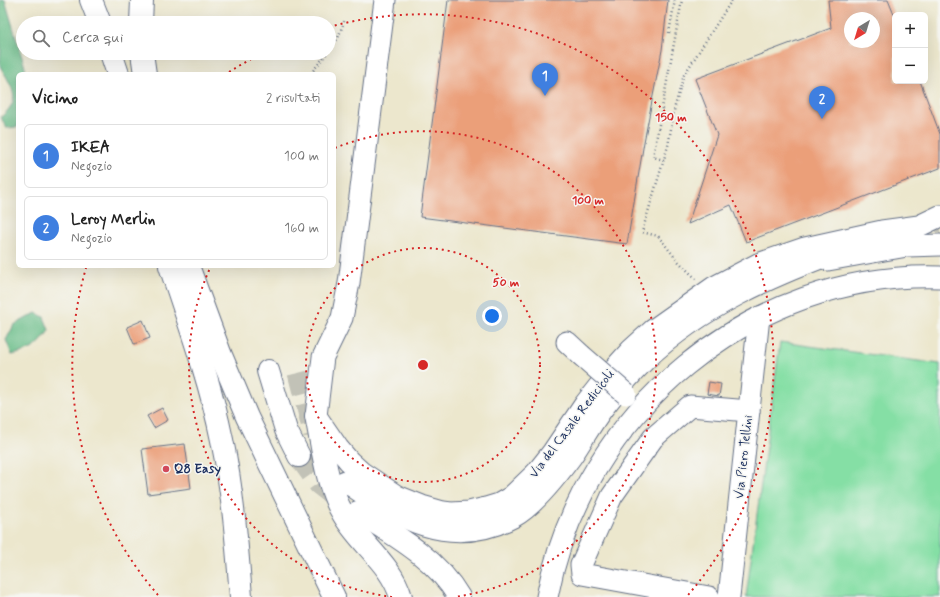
<!DOCTYPE html>
<html lang="it">
<head>
<meta charset="utf-8">
<style>
	body { margin:0; font-family:Mynerve,sans-serif; background:#f6f6f6; color:#222 }
	.controls { position:absolute; right:12px; top:12px; display:grid; overflow:hidden; border-radius:6px; box-shadow:0 4px 16px #0002 }
	.controls button { width:36px; height:36px; display:grid; place-items:center; padding:0; border:0; border-bottom:1px solid #e0e0e0; background:#fff; color:#222; font:20px sans-serif }
	.compass { position:absolute; left:844px; top:12px; width:36px; height:36px; border-radius:50%; background:#fff; box-shadow:0 4px 16px #0002; rotate:218deg }
	.you { position:absolute; left:492px; top:316px; width:14px; height:14px; margin:-10px; border:3px solid #fff; border-radius:50%; background:#1a73e8; box-shadow:0 0 0 6px #1a73e833 }
	.badge { display:grid; place-items:center; width:26px; height:26px; border-radius:50%; background:#7c3aed; color:#fff; font-size:13px; font-weight:700 }
	.pin { position:absolute; translate:-50% -33px; filter:drop-shadow(0 1px 2px #0008) }
	.pin::after { content:''; position:absolute; top:21px; width:14px; height:12px; background:inherit; clip-path:polygon(0 0,100% 0,50% 100%) }
	.list { margin:0; padding:0; list-style:none }
	h2 { display:flex; justify-content:space-between; align-items:center; height:52px; margin:0; padding:0 16px; font-size:17px }
	h2 small { font-size:13px; font-weight:400; color:#767676 }
	.list li { display:grid; grid-template-columns:26px 1fr auto; gap:12px; align-items:center; box-sizing:border-box; height:64px; margin:0 8px 8px; padding:0 8px; border:1px solid #e0e0e0; border-radius:6px }
	.list b { display:block; font-size:15px; white-space:nowrap }
	.list p { margin:0; font-size:13px; white-space:nowrap; color:#767676 }
	.list em { font-size:13px; font-style:normal; color:#767676 }
	.icon { flex:none; width:22px; height:22px; fill:none; stroke:currentColor; stroke-width:2; stroke-linecap:round; stroke-linejoin:round }
	.map { position:relative; flex:none; width:940px; height:597px; overflow:hidden }
	.search { position:absolute; background:#fff; box-shadow:0 4px 16px #0002; left:16px; top:16px; width:320px; height:44px; display:flex; align-items:center; gap:10px; box-sizing:border-box; padding:0 14px; border-radius:22px; color:#767676; font-size:15px }
	.panel { position:absolute; background:#fff; box-shadow:0 4px 16px #0002; left:16px; top:72px; width:320px; height:196px; border-radius:6px }
	.map>svg:first-child { display:block }
	.green { fill:#85dfa5; stroke:#508782 }
	.forest { fill:#6cbe8a; stroke:#447674 }
	.building { fill:#eb9f79; fill-rule:evenodd }
	.lines { fill:none; stroke-linecap:round; stroke-linejoin:round }
	.minor-tunnel { stroke:#c2c2b7; stroke-width:21; stroke-dasharray:21 10; stroke-linecap:butt }
	.highway-tunnel { stroke:#c2c2b7; stroke-width:22; stroke-dasharray:22 11; stroke-linecap:butt }
	.minor-casing { stroke:#646f85; stroke-width:23 }
	.highway-casing { stroke:#646f85; stroke-width:24 }
	.path { stroke:#646f85; stroke-width:2.5; stroke-dasharray:1 3; stroke-linecap:butt }
	.minor { stroke:#fff; stroke-width:21 }
	.highway { stroke:#fff; stroke-width:22 }
	.minor-bridge-casing { stroke:#646f85; stroke-width:23; stroke-linecap:butt }
	.minor-bridge { stroke:#fff; stroke-width:21 }
	.ring { fill:none; stroke:#d62828; stroke-width:2; stroke-dasharray:2 4 }
	.poi-dot { fill:#d1495b; stroke:#f6f6f2; stroke-width:1.5 }
	.labels { text-anchor:middle; dominant-baseline:central; stroke-width:3; stroke-linejoin:round; paint-order:stroke }
	.street-label { font-size:13px; fill:#1b2f5e; stroke:#f6f6f2 }
	.poi-label { font-size:13px; font-weight:bold; fill:#1b2f5e; stroke:#f6f6f2; text-anchor:start }
	.centre { fill:#d62828; stroke:#f6f6f2; stroke-width:2 }
	.ring-label { font-size:12px; text-anchor:middle; font-weight:bold; fill:#d62828; stroke:#f6f6f2; stroke-width:3; stroke-linejoin:round; paint-order:stroke }
</style>
</head>
<body>
<div class="map">
<svg width="940" height="597" viewBox="0 0 940 597">
	<rect width="100%" height="100%" fill="#f6f6f2"/>
	<filter id="ink" filterUnits="userSpaceOnUse"><feTurbulence type="fractalNoise" baseFrequency=".025" numOctaves="2"/><feDisplacementMap in="SourceGraphic" scale="8" xChannelSelector="R" yChannelSelector="G"/><feConvolveMatrix kernelMatrix="1 2 1 2 8 2 1 2 1" color-interpolation-filters="sRGB"/></filter>
	<filter id="wash" filterUnits="userSpaceOnUse"><feTurbulence type="fractalNoise" baseFrequency=".012" numOctaves="4" result="noise"/><feDisplacementMap in="SourceGraphic" scale="16" xChannelSelector="R" yChannelSelector="G"/><feGaussianBlur stdDeviation="0.9" result="paint"/><feColorMatrix in="noise" values="0 0 0 0 0 0 0 0 0 0 0 0 0 0 0 0 0 1.4 0 .05"/><feComposite in="paint" operator="in"/></filter>
	<g filter="url(#wash)">
		<rect width="100%" height="100%" fill="#ece7cd"/>
		<polygon class="green" points="780,342 940,364 940,597 746,597"/>
		<g class="forest">
			<path d="M0 0H5L27 74H18V127L6 128 1 117C18 102 16 95 6 76 4 73 1 69 0 65 0 56 2 48 0 40Z"/>
			<path d="M36 313 44 317 49 330C38 348 32 350 12 355L6 340 14 325Z"/>
		</g>
		<g id="blocks">
			<g class="building">
				<polygon points="448,0 668,0 662,50 644,142 627,244 420,217"/>
				<path d="M828 0H888L895 17V81H920L940 134V168L746 242 731 205 688 224 717 135 695 79 831 28ZM850 18H874V42H850Z"/>
				<polygon points="143,320 150,338 134,344 127,327"/>
				<polygon points="709,382 721,384 719,396 707,394"/>
				<polygon points="162,408 168,420 154,428 147,416"/>
				<polygon points="185,444 191,488 148,494 142,449"/>
			</g>
		</g>
	</g>
	<g filter="url(#ink)">
		<use href="#blocks" fill-opacity="0" stroke="#646f85" stroke-width="1"/>
		<g class="lines">
			<g class="minor-tunnel">
				<polyline points="905,235 940,231"/>
				<polyline points="298,373 314,435"/>
			</g>
			<polyline class="highway-tunnel" points="299,456 319,484 342,502"/>
			<defs>
				<g id="minor">
					<polyline points="385,0 349,283 342,318 323,357 316,416 338,448 349,461 361,472 397,496 422,506 443,512 451,513 469,512 486,508 499,504 511,497 537,472 552,453 585,404 603,381 631,350 653,330 714,287 758,264 805,248 882,231 919,226 940,216"/>
					<polyline points="828,260 907,246 940,245"/>
					<polyline points="567,342 581,355"/>
					<path d="M345 481C396 518 450 550 513 517 534 506 557 476 571 457 582 441 591 424 603 408 616 391 631 374 646 359 702 306 771 276 842 250"/>
					<path d="M547 597C582 412 751 271 940 277"/>
					<polyline points="709,597 582,574 581,565 612,496 653,438 690,406 749,411"/>
					<polyline points="729,597 759,317"/>
				</g>
				<g id="highway">
					<polyline points="91,0 100,23"/>
					<polyline points="141,23 142,0"/>
					<polyline points="111,53 118,74"/>
					<polyline points="142,53 145,74"/>
					<path d="M170 266C189 323 210 381 222 440 233 492 237 545 241 597"/>
					<polyline points="188,266 220,353 247,417 334,597"/>
					<polyline points="268,371 286,430 299,456"/>
					<path d="M316 416C323 449 326 485 343 514 360 544 391 563 401 597"/>
					<path d="M358 512C395 535 436 558 459 597"/>
				</g>
			</defs>
			<use href="#minor" class="minor-casing"/>
			<use href="#highway" class="highway-casing"/>
			<g class="path">
				<polyline points="669,33 675,0"/>
				<polyline points="329,50 338,38 345,19"/>
				<polyline points="312,74 312,72 327,53"/>
				<polyline points="664,160 653,157 682,0"/>
				<polyline points="696,279 677,260 658,236 642,232 668,146 675,106 684,75 732,0"/>
			</g>
			<use href="#minor" class="minor"/>
			<use href="#highway" class="highway"/>
			<defs>
				<polyline id="minor-bridge" points="581,355 626,394"/>
			</defs>
			<use href="#minor-bridge" class="minor-bridge-casing"/>
			<use href="#minor-bridge" class="minor-bridge"/>
		</g>
	</g>
	<g class="ring">
		<circle cx="423" cy="365" r="117"/>
		<path d="M392 597A234 234 0 0 1 211 266M335 148A234 234 0 1 1 454 597"/>
		<path d="M158 595A351 351 0 0 1 86 268M229 72A351 351 0 0 1 261 54M329 27A351 351 0 0 1 688 595"/>
	</g>
	<circle class="poi-dot" cx="166" cy="469" r="4"/>
	<g class="labels">
		<g class="street-label">
			<text transform="translate(572 424) rotate(-53)">Via del Casale Redicicoli</text>
			<text transform="translate(744 457) rotate(-84)">Via Piero Tellini</text>
		</g>
		<g class="poi-label">
			<text x="174" y="469">Q8 Easy</text>
		</g>
	</g>
	<circle cx="423" cy="365" r="6" class="centre"/>
	<g class="ring-label">
		<text x="671" y="121">150 m</text>
		<text x="588" y="204">100 m</text>
		<text x="506" y="286">50 m</text>
	</g>
</svg>
<div class="controls">
<button>+</button>
<button>−</button>
</div>
<svg class="compass" viewBox="-18 -18 36 36"><path d="M0-13l5 13h-10z" fill="#e53935"/><path d="M0 13l5-13h-10z" fill="#767676"/></svg>
<div class="you"></div>
<div class="pin badge" style="left:545px;top:96px;background:#3f7fe0">1</div>
<div class="pin badge" style="left:822px;top:119px;background:#3f7fe0">2</div>
<div class="search"><svg class="icon" aria-label="search" viewBox="0 0 24 24"><circle cx="10" cy="10" r="6"/><path d="M15 15l6 6"/></svg>Cerca qui</div>
<section class="panel">
<h2>Vicino<small>2 risultati</small></h2>
<ul class="list">
<li><span class="badge" style="background:#3f7fe0">1</span><div><b>IKEA</b><p>Negozio</p></div><em>100 m</em></li>
<li><span class="badge" style="background:#3f7fe0">2</span><div><b>Leroy Merlin</b><p>Negozio</p></div><em>160 m</em></li>
</ul>
</section>
</div>
</body>
</html>
